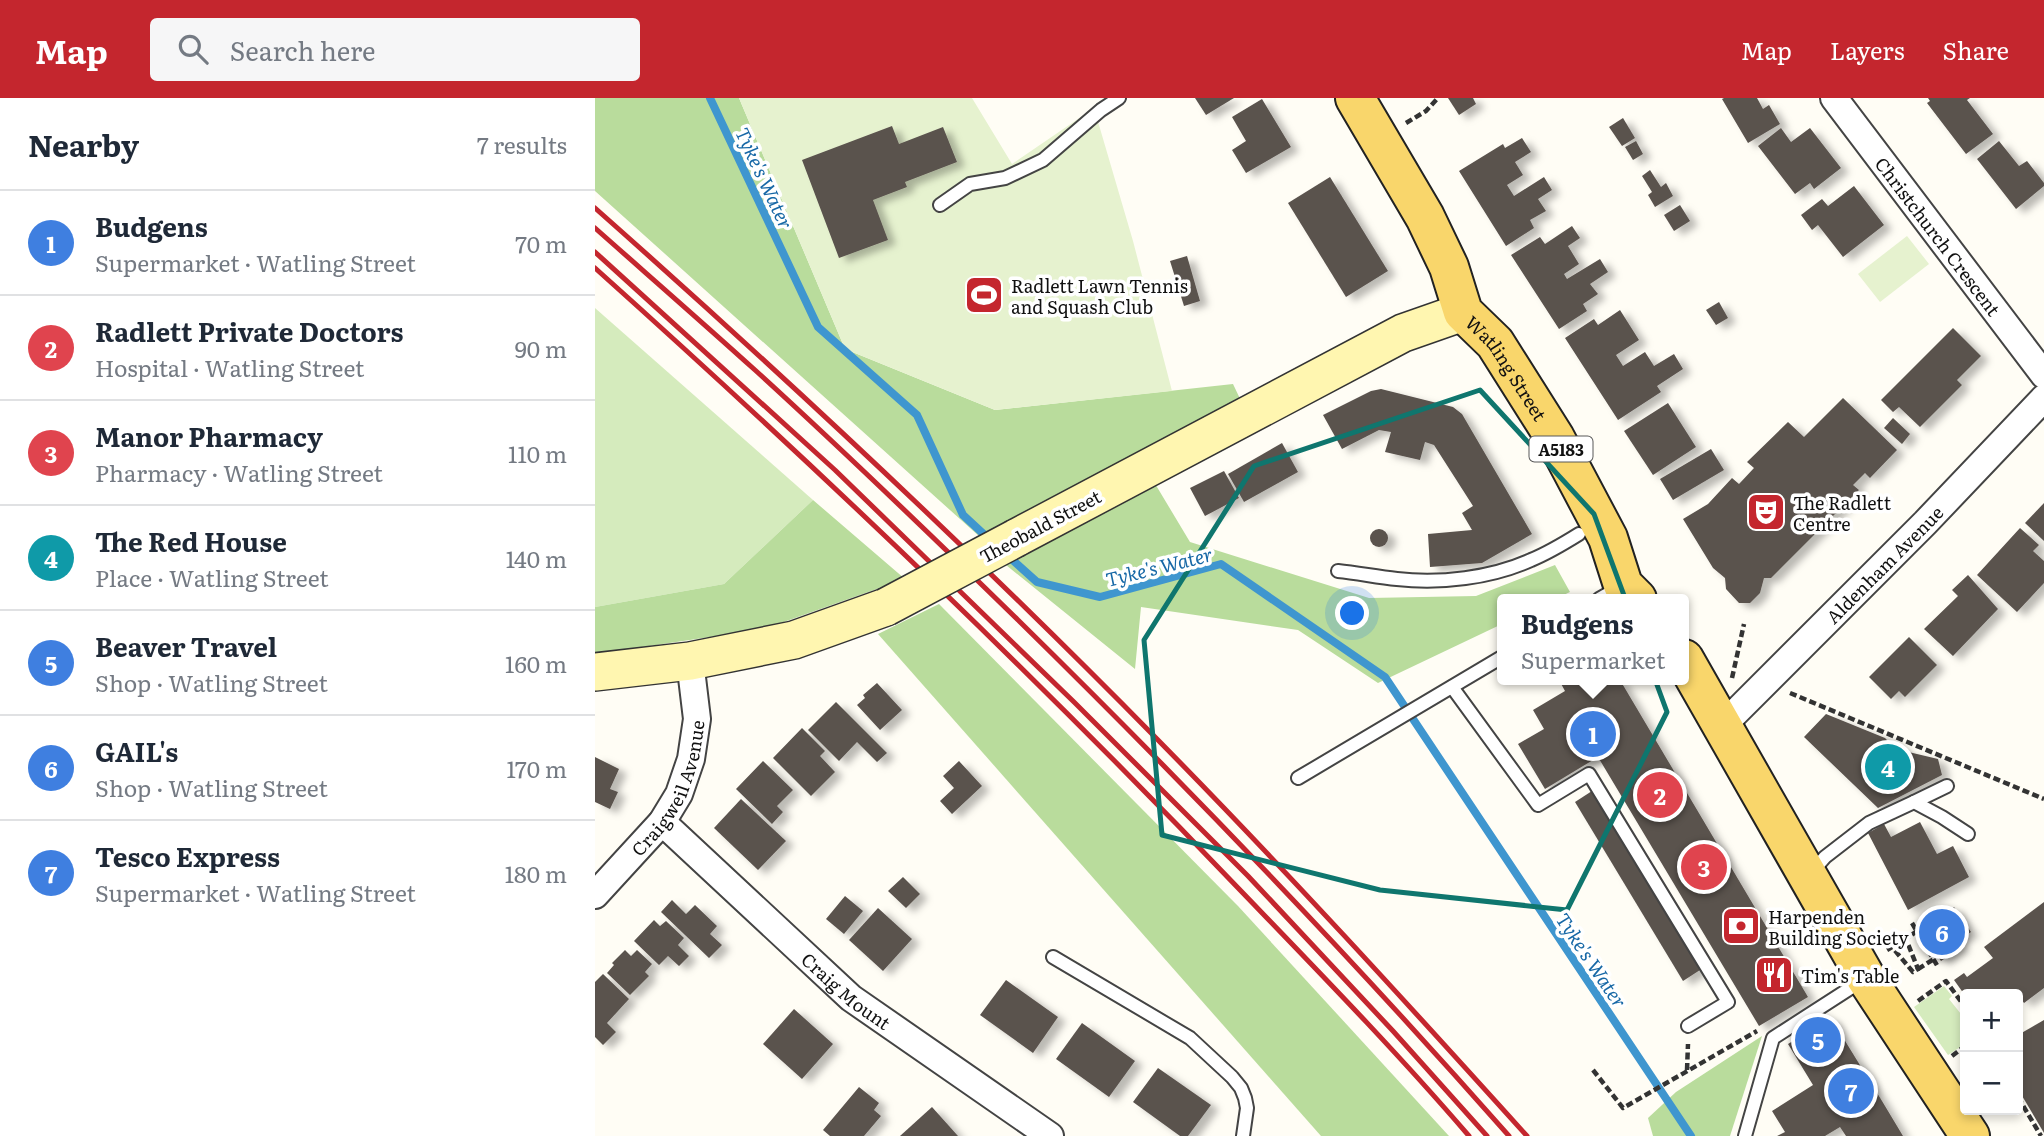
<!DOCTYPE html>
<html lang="en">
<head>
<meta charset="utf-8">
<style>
	body { margin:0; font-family:Literata,serif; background:#f6f6f7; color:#1f2937 }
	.controls { position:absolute; right:21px; bottom:21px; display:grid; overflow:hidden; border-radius:7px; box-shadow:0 4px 10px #0003 }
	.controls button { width:63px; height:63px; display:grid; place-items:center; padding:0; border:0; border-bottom:2px solid #e0e1e3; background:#fff; color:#1f2937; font:35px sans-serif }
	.you { position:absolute; left:758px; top:516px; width:24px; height:24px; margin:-18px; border:5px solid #fff; border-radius:50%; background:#1a73e8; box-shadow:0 0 0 10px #1a73e833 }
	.badge { display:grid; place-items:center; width:46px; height:46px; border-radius:50%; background:#c4262e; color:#fff; font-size:23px; font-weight:700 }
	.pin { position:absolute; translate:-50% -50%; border:4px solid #fff; box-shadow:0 2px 7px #0006 }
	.popup { position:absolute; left:902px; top:496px; width:192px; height:91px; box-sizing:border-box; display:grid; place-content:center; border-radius:7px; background:#fff; filter:drop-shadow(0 2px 5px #0005); font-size:23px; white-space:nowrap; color:#747a83 }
	.popup b { font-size:26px; color:#1f2937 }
	.popup::after { content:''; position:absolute; left:50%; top:100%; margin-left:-14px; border:14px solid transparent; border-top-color:#fff }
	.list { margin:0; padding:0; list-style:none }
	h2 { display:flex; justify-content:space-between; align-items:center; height:91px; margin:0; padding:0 28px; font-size:30px }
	h2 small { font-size:23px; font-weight:400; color:#747a83 }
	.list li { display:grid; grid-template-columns:46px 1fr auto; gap:21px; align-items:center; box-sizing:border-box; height:105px; padding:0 28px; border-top:2px solid #e0e1e3 }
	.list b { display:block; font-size:26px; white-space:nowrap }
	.list p { margin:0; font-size:23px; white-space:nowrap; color:#747a83 }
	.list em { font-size:23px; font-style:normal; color:#747a83 }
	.icon { flex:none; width:38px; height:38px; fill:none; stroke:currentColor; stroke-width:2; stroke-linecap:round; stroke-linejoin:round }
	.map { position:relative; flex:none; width:1449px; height:1038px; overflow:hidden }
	header { display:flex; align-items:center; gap:42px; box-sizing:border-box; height:98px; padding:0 35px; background:#c4262e; color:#fff }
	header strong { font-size:33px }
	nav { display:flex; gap:38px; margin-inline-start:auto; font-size:24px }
	.search { width:490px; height:63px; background:#f6f6f7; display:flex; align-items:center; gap:18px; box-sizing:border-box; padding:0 24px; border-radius:7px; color:#747a83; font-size:26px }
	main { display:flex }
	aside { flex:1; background:#fff }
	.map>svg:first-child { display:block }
	.green { fill:#d5ebbd }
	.forest { fill:#b9dc9c }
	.pitch { fill:#e6f2cf }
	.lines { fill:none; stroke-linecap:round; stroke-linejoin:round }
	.stream { stroke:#3f96cf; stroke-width:8 }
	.building { fill:#5a524d; filter:url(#shadow) }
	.lane-casing { stroke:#444; stroke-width:16 }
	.street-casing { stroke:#444; stroke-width:30 }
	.secondary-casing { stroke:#333; stroke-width:40 }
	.primary-casing { stroke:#222; stroke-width:42 }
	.path { stroke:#333; stroke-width:4.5; stroke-dasharray:7 3.5; stroke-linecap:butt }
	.lane { stroke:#fff; stroke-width:12 }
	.street { stroke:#fff; stroke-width:26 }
	.secondary { stroke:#fff6b0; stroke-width:37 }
	.primary { stroke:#f9d66b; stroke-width:38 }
	.rail { stroke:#c4262e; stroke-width:5 }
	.secondary-bridge-casing { stroke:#333; stroke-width:40; stroke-linecap:butt }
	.secondary-bridge { stroke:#fff6b0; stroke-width:37 }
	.marked { fill:none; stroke:#0f766e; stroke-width:5; stroke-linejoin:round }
	.labels { text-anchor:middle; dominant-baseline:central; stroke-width:7; stroke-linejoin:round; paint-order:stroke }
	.shield { fill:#fff; stroke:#585858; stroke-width:2 }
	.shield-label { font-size:16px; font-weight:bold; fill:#111 }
	.street-label { font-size:18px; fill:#111; stroke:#fff }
	.poi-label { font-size:18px; fill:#111; stroke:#fff; text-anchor:start }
	.water-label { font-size:19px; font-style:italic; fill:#1768a6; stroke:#fff }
</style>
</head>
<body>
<header>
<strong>Map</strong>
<div class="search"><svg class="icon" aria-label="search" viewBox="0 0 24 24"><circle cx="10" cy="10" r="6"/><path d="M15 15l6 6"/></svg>Search here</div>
<nav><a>Map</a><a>Layers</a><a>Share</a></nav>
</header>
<main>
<aside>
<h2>Nearby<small>7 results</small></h2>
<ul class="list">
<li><span class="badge" style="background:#3f7fe0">1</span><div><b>Budgens</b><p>Supermarket · Watling Street</p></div><em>70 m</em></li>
<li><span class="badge" style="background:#e0444e">2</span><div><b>Radlett Private Doctors</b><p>Hospital · Watling Street</p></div><em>90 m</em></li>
<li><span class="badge" style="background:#e0444e">3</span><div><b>Manor Pharmacy</b><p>Pharmacy · Watling Street</p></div><em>110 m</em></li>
<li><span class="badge" style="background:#0f9aa8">4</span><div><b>The Red House</b><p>Place · Watling Street</p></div><em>140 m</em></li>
<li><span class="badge" style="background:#3f7fe0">5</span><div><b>Beaver Travel</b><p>Shop · Watling Street</p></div><em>160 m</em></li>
<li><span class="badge" style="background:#3f7fe0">6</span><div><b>GAIL's</b><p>Shop · Watling Street</p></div><em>170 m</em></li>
<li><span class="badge" style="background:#3f7fe0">7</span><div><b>Tesco Express</b><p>Supermarket · Watling Street</p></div><em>180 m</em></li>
</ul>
</aside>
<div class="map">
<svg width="1449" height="1038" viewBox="0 0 1449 1038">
	<defs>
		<filter id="shadow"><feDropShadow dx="8" dy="4.5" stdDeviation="3.5" flood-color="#0004"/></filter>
	</defs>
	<rect width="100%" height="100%" fill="#fffdf5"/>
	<g class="green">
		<polygon points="0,210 218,402 129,486 0,509"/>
		<polygon points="1349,888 1357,898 1354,901 1370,921 1370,946 1353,957 1319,909"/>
	</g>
	<g class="forest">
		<polygon points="0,0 144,0 250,251 400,312 638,286 648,307 385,439 0,93"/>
		<polygon points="559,384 595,444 774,500 881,498 960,467 975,494 960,501 907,501 907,526 783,585 703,532 546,509 540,571 411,467"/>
		<polygon points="218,402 310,481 169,531 0,556 0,509 129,486"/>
		<polygon points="344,506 643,808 854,1038 726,1038 283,536"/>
		<polygon points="1167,938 1135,1038 1058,1038 1053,1020 1081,994"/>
	</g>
	<g class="pitch">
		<polygon points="144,0 377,0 417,66 499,10 538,143 577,293 400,312 250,251"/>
		<polygon points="1312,138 1334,166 1285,204 1263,176"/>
	</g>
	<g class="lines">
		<g class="stream">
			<polyline points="115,0 223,229 322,317 368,417 395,442"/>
			<polyline points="412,457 442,484 505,499 626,466 790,579 1096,1038"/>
		</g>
	</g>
	<g class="building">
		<polygon points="600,0 639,0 611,17"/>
		<polygon points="853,0 878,0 881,6 864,17"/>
		<polygon points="1129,0 1162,0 1168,11 1174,7 1185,26 1153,45 1127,1"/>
		<polygon points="1333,0 1375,0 1372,2 1398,36 1371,56 1332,5 1335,3"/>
		<polygon points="667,1 696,49 651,75 637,52 651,43 637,19"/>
		<polygon points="1028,20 1040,40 1027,48 1014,29"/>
		<polygon points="297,28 304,46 348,29 362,64 310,84 312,89 278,102 293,142 244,160 207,62"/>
		<polygon points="1186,30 1196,44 1215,30 1246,70 1219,91 1215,85 1200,96 1163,48"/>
		<polygon points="927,40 936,54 920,64 928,77 912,87 919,98 949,79 957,92 943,101 951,113 935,122 939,130 911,148 864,73 908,46 910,50"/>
		<polygon points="1041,43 1048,56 1038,62 1030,49"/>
		<polygon points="1404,43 1424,68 1432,63 1449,85 1449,88 1421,111 1382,61"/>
		<polygon points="1055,72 1066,89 1071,85 1078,98 1060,109 1053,97 1057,94 1047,78"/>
		<polygon points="735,79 793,173 751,199 693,105"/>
		<polygon points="1259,88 1289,127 1248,159 1223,127 1217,132 1206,117 1227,101 1233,108"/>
		<polygon points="1085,107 1095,123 1079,133 1069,117"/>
		<polygon points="977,128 985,140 973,148 984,166 969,176 972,181 1005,161 1013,174 995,186 1003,196 988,206 992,213 964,231 916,157 945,139 950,146"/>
		<polygon points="592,158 605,203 589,208 575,163"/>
		<polygon points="1124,204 1133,220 1121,227 1111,212"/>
		<polygon points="1025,212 1044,242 1021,257 1028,268 1050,254 1059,268 1079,256 1088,271 1062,288 1066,294 1023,322 970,240 999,221 1003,227"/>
		<polygon points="1358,230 1386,258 1362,282 1367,287 1325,329 1304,309 1298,314 1286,302"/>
		<polygon points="786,291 858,309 867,316 937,436 887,465 835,469 833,436 877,432 867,415 878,408 839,347 830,344 825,362 790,354 796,334 784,332 747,351 728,317 776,293"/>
		<polygon points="1248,300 1302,352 1275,380 1270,375 1258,387 1264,392 1176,480 1169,480 1165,495 1155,505 1144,505 1131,491 1130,480 1118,470 1088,421 1113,406 1137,380 1144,386 1159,370 1152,364 1193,324 1209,339"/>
		<polygon points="1073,305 1101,349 1058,377 1029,333"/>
		<polygon points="1298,320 1315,336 1307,346 1289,330"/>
		<polygon points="687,345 703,374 649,404 633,376"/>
		<polygon points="1116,351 1129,372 1078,402 1065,381"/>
		<polygon points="629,373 644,400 610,418 595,390"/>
		<polygon points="1449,405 1449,443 1430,425"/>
		<polygon points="1425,430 1444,447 1438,453 1449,463 1449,485 1422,514 1382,477"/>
		<circle cx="784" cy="440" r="9"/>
		<polygon points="1373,477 1403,511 1358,558 1329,531 1363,498 1357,492"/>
		<polygon points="1314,539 1342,567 1310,599 1304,593 1296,601 1274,579"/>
		<polygon points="964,582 1025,582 1213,899 1164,928 1003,659 950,691 923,646 949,631 938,612 970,593"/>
		<polygon points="282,585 307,612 285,632 262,607 270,600 268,597"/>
		<polygon points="241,604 292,655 282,664 262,644 244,663 213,632"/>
		<polygon points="1231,616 1290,640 1301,651 1343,661 1347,677 1283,710 1209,639"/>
		<polygon points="207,630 230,653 225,658 240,674 216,698 178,660"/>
		<polygon points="0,659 24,671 15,691 23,694 15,711 0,704"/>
		<polygon points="168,663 198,692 182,708 188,714 177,726 141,691"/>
		<polygon points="364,663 387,688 357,716 345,703 359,690 348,678"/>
		<polygon points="997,693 1105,872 1088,883 980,704"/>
		<polygon points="146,701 191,743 163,772 119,730"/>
		<polygon points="1325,724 1342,756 1358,748 1374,779 1313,812 1273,735 1289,726 1296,739"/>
		<polygon points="308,779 325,796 311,810 293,793"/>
		<polygon points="250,798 268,813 249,836 231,821"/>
		<polygon points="77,802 91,816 100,807 122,828 115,836 127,847 114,860 66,814"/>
		<polygon points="1449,804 1449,890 1429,905 1422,895 1369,896 1359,882 1369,875 1372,879 1398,860 1389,849"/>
		<polygon points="1359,809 1376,834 1363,843 1367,849 1346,863 1322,828 1345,812 1348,817"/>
		<polygon points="283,810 317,841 288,873 254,842"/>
		<polygon points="59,822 65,828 71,823 89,840 83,847 94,858 84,868 73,858 64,867 39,843"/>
		<polygon points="30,852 36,858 42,852 57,866 50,874 54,878 35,897 12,875 19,867 17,865"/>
		<polygon points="8,876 34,901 12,925 21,934 8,947 0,939 0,884"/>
		<polygon points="411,882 463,919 438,955 385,917"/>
		<polygon points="199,911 238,946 207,981 168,946"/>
		<polygon points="1236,920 1287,1003 1308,1038 1251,1038 1245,1029 1230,1038 1182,1038 1190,1034 1177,1013 1218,987 1193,946"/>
		<polygon points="1449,922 1449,1035 1423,991 1423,937"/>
		<polygon points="487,925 540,963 514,999 461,961"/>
		<polygon points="563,970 616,1007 593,1038 585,1038 538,1004"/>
		<polygon points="264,989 284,1005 279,1012 286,1018 269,1038 235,1038 228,1032"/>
		<polygon points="337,1009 363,1038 305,1038"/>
	</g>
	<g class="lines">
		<defs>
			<g id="lane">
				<polyline points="345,107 375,86 410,80 448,62 506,12 524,0"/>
				<path d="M743 473C763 475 782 479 802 481 845 486 896 480 936 462 953 455 968 446 984 436"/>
				<polyline points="1004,501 1025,489"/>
				<polyline points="857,589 943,707 994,676 1133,904 1093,928"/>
				<polyline points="703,680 907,559"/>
				<polyline points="1319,704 1352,688"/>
				<polyline points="1216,775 1230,759 1274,725 1319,704 1347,719 1373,736"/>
				<polyline points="458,859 595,940 637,979 646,990 650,1000 652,1010 648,1038"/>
				<polyline points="1150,1038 1178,940 1268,882"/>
			</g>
			<g id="street">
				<path id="s1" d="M1239 0 1449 277"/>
				<path id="s2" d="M1127 628 1330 425 1449 300"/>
				<path id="s3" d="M67 724 256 900 455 1038"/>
				<path id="s4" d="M0 797 67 724 84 696 96 661 102 621 95 563"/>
			</g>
			<g id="secondary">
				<polyline points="421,440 808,235 868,214"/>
				<polyline points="0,574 95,563 199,542 291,509"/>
			</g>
			<g id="primary">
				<path id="s5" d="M760 0 830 119 854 169 868 214 900 245 960 340 1013 440 1028 487 1042 501"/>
				<polyline points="1089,561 1271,880 1375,1038"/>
			</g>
		</defs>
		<use href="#lane" class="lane-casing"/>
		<use href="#street" class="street-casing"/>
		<use href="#secondary" class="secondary-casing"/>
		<use href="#primary" class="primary-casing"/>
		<g class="path">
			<polyline points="811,25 831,13 843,0"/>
			<polyline points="1137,580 1149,526"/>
			<polyline points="1195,595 1449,701"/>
			<polyline points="1317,825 1343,869"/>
			<polyline points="1292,852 1297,849 1318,874 1323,871 1311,841 1322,833"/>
			<polyline points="1323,871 1339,861"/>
			<polyline points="1323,903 1351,883 1370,909"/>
			<polyline points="1357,958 1370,948"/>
			<polyline points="998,972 1028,1010 1162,933"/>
			<polyline points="1092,972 1093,946"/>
			<polyline points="1423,999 1446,1038"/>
		</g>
		<use href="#lane" class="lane"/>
		<use href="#street" class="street"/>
		<use href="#secondary" class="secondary"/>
		<use href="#primary" class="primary"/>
		<g class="rail">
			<path d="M0 110C193 281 382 458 562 641 689 770 811 904 932 1038"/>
			<path d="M0 130C53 177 107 224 160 272 249 353 336 437 423 522 592 688 757 860 914 1038"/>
			<polyline points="0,154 240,372 479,604 653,778 798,933 892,1038"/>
			<path d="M0 170C223 370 440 577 646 793 723 873 801 953 874 1038"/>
		</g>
		<defs>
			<polyline id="secondary-bridge" points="291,509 421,440"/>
		</defs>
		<use href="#secondary-bridge" class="secondary-bridge-casing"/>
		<use href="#secondary-bridge" class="secondary-bridge"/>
	</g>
	<path class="marked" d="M885 292 999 416 1072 614 972 812 785 792 567 737 549 542 659 368Z"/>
	<defs>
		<symbol id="stadium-square" viewBox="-11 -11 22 22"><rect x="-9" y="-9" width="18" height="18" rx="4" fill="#c4262e" stroke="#fff"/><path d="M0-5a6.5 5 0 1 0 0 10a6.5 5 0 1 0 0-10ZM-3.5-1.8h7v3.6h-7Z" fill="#fff"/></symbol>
		<symbol id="theatre-square" viewBox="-11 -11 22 22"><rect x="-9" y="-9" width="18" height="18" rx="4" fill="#c4262e" stroke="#fff"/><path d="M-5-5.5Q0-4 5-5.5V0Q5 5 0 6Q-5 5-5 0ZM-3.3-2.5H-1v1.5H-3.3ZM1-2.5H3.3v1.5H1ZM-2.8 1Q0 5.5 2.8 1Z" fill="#fff"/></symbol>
		<symbol id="bank-square" viewBox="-11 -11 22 22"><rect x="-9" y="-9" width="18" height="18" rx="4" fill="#c4262e" stroke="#fff"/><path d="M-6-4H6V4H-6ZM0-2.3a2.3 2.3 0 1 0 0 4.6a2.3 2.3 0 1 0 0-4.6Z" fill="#fff"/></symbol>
		<symbol id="restaurant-square" viewBox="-11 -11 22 22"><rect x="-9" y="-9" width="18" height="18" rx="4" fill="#c4262e" stroke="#fff"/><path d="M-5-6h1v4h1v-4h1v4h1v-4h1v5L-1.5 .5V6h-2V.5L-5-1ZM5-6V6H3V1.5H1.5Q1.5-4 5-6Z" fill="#fff"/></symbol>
	</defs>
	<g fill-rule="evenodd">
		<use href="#stadium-square" x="367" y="175" width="44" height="44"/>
		<use href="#theatre-square" x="1149" y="392" width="44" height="44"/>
		<use href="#bank-square" x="1124" y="806" width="44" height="44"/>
		<use href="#restaurant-square" x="1157" y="855" width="44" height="44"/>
	</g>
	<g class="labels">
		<rect class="shield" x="934.5" y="338.5" width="63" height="25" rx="5"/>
		<g class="shield-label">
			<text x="966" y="351">A5183</text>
		</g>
		<g class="street-label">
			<text stroke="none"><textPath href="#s1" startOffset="173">Christchurch Crescent</textPath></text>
			<text stroke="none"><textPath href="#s5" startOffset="312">Watling Street</textPath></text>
			<text transform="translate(445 428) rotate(-28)">Theobald Street</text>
			<text stroke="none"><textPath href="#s2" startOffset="229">Aldenham Avenue</textPath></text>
			<text stroke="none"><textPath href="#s4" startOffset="133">Craigweil Avenue</textPath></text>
			<text stroke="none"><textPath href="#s3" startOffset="250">Craig Mount</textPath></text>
		</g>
		<g class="poi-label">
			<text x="416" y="187">Radlett Lawn Tennis<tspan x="416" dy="21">and Squash Club</tspan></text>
			<text x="1198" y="404">The Radlett<tspan x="1198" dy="21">Centre</tspan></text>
			<text x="1173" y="818">Harpenden<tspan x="1173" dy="21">Building Society</tspan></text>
			<text x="1206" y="877">Tim's Table</text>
		</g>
		<g class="water-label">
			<text transform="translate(170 80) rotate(65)">Tyke's Water</text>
			<text transform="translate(564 468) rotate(-14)">Tyke's Water</text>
			<text transform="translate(997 862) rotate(56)">Tyke's Water</text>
		</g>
	</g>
</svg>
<div class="controls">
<button>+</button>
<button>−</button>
</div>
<div class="you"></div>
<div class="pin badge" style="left:998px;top:636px;background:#3f7fe0">1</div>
<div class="popup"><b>Budgens</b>Supermarket</div>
<div class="pin badge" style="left:1065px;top:697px;background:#e0444e">2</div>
<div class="pin badge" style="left:1109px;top:769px;background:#e0444e">3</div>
<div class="pin badge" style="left:1293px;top:669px;background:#0f9aa8">4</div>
<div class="pin badge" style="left:1223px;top:942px;background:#3f7fe0">5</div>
<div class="pin badge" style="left:1347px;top:834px;background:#3f7fe0">6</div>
<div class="pin badge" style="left:1256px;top:993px;background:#3f7fe0">7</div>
</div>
</main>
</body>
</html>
